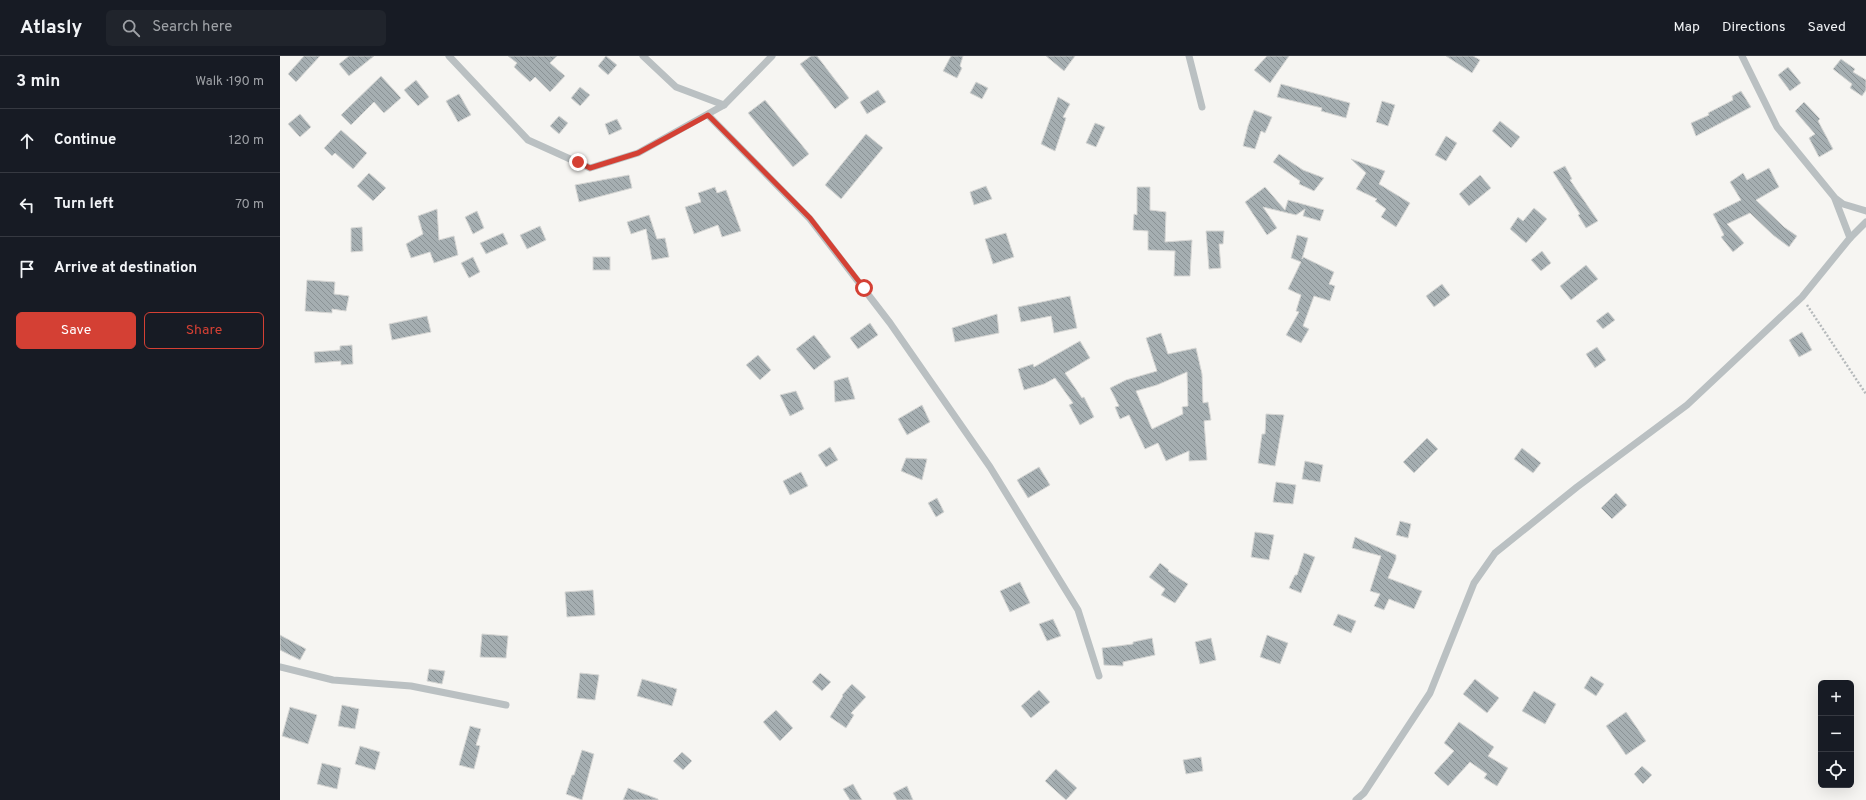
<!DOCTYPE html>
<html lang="en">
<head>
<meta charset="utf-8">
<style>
	body { margin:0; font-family:Overpass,sans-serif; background:#20242c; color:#f1f3f6 }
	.controls { position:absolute; right:12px; bottom:12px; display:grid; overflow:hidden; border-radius:6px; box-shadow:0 4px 16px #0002 }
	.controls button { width:36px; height:36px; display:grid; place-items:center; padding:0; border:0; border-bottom:1px solid #363941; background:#171b24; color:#f1f3f6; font:20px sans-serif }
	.stop { position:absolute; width:12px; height:12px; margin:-9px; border:3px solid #d44034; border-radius:50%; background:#fff }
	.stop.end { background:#d44034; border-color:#fff; box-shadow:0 1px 4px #0008 }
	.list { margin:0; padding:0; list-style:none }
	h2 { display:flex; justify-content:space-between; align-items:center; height:52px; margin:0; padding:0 16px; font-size:17px }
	h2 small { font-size:13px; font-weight:400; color:#9ea1a6 }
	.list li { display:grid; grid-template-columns:26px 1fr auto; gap:12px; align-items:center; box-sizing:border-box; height:64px; padding:0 16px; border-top:1px solid #363941 }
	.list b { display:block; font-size:15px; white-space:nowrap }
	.list em { font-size:13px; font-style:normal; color:#9ea1a6 }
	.actions { display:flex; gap:8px; padding:12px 16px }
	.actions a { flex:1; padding:9px 0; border:1px solid #d44034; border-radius:6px; text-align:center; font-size:14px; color:#d44034 }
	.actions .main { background:#d44034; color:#fff }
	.icon { flex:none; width:22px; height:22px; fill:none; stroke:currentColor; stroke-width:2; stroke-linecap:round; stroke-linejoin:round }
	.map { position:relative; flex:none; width:1586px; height:744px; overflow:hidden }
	header { display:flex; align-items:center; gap:24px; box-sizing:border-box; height:56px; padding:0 20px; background:#171b24; border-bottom:1px solid #363941 }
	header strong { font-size:19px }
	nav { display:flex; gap:22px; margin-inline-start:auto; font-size:14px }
	.search { width:280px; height:36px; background:#20242c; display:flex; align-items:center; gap:10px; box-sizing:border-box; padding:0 14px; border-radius:6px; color:#9ea1a6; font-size:15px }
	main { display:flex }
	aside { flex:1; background:#171b24 }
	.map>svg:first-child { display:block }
	.building { fill:url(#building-back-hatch); stroke:#d7d7d5; fill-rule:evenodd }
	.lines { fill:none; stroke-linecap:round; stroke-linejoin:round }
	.path { stroke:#b5b9bb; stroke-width:2.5; stroke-dasharray:2 2; stroke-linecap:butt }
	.minor { stroke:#bac0c2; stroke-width:7 }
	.route { stroke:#d44034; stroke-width:5 }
</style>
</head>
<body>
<header>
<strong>Atlasly</strong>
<div class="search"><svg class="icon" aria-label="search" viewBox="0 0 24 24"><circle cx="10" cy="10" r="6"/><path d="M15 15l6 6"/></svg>Search here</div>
<nav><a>Map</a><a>Directions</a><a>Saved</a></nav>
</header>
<main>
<aside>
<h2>3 min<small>Walk · 190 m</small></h2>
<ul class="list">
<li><svg class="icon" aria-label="ahead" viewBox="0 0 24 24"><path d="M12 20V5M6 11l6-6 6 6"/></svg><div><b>Continue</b></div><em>120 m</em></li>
<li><svg class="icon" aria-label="left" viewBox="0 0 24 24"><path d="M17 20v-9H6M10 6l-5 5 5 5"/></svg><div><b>Turn left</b></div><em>70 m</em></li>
<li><svg class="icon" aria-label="arrive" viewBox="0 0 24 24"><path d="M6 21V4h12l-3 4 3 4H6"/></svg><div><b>Arrive at destination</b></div></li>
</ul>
<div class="actions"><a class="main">Save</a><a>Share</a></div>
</aside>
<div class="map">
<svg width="1586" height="744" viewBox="0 0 1586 744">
	<defs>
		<pattern id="building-back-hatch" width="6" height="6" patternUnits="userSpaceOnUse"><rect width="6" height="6" fill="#a5aeb1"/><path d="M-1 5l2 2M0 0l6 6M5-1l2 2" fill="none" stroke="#8a9295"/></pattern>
	</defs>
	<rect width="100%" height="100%" fill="#f6f5f2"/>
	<g class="building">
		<polygon points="24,0 40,0 16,26 8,18"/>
		<polygon points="69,0 94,0 69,20 59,8"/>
		<polygon points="228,0 277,0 270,7 285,20 270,36 255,21 250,26 234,11 237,7"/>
		<polygon points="326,0 337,9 328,19 318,10"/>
		<polygon points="531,0 537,0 569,42 555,53 520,8"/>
		<polygon points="671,0 683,0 680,10 682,12 677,22 663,15"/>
		<polygon points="766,0 795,0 784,15"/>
		<polygon points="987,0 1009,0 990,27 974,14"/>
		<polygon points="1166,0 1193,0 1200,4 1192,17"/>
		<polygon points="1561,3 1575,13 1573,16 1586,24 1586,34 1582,40 1570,32 1572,28 1553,13"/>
		<polygon points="1508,11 1521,27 1510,35 1498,19"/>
		<polygon points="101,20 121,42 104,57 94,46 71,69 61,59"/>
		<polygon points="136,24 149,41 138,50 124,34"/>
		<polygon points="696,26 708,32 702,43 690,37"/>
		<polygon points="1001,28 1070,47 1066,62 1041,55 1042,52 997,41"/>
		<polygon points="300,31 310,39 300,50 291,42"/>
		<polygon points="598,34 606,46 587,58 580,46"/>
		<polygon points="1461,35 1471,51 1416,80 1411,67 1429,59 1428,57 1453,44 1452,40"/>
		<polygon points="179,38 191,59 178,66 166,45"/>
		<polygon points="778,41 790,48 783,61 786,62 775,95 761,88"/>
		<polygon points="485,44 529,98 513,111 468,57"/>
		<polygon points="1102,45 1115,49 1108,70 1096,66"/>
		<polygon points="1524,46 1540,63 1538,65 1553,93 1539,101 1529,82 1535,78 1515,55"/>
		<polygon points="974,54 992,61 985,77 981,75 975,93 963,90 968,70"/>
		<polygon points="20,58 31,71 20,81 8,68"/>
		<polygon points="279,60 288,67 279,78 270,70"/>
		<polygon points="337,63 342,73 329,79 325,68"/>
		<polygon points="1220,65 1240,81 1231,92 1212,75"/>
		<polygon points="815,67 825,71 816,91 806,87"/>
		<polygon points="61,74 87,97 73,113 55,97 52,100 44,92"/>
		<polygon points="586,78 603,92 561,143 545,129"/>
		<polygon points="1166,80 1177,87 1166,105 1155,99"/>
		<polygon points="999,98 1023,114 1044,122 1034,135 1019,128 1020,125 993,106"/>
		<polygon points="1071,103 1105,115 1099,128 1130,147 1116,171 1101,161 1106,153 1095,145 1097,143 1076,133 1086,117"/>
		<polygon points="1285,110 1292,123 1290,124 1318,165 1306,172 1298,159 1300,158 1273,116"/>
		<polygon points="1489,112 1499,131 1476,144 1504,171 1517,180 1509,191 1493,179 1470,157 1447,168 1464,187 1453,196 1441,181 1444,179 1433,158 1461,144 1450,126 1463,117 1467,124"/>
		<polygon points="89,117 106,132 93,145 77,130"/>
		<polygon points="349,119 352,132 299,146 295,129"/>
		<polygon points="1200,119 1211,132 1189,150 1179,138"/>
		<polygon points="706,130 712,143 694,149 690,136"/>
		<polygon points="435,131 437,137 446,134 461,175 442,181 438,169 414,178 405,151 421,146 418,137"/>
		<polygon points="857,131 870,131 870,154 886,156 885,186 912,184 910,220 894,220 895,195 868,194 868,175 853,174 854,158 857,159"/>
		<polygon points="985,131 1005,154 1008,144 1044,154 1040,165 1023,160 1025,153 1016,159 983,151 997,172 987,179 965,146"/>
		<polygon points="1254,152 1267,163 1246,187 1230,173 1238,161 1243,165"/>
		<polygon points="157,153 159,184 174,180 178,199 154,207 150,196 131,202 126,188 143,178 138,160"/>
		<polygon points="197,155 204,172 193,178 185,161"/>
		<polygon points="369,159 377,183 385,182 389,201 372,204 366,173 351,178 347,166"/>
		<polygon points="260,170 266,184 247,193 240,179"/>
		<polygon points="82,171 83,195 71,196 71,172"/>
		<polygon points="926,175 944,175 943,188 939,188 941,212 929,213"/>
		<polygon points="223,177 228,188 206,198 200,187"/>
		<polygon points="726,177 734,201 713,208 705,183"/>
		<polygon points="1017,179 1028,182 1022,203 1023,201 1054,216 1049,228 1055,230 1050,245 1034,240 1023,270 1029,273 1021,287 1006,279 1019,256 1016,255 1021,239 1008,233 1021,206 1011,202"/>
		<polygon points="1262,195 1271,207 1261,215 1251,204"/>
		<polygon points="193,201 200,216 189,222 181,207"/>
		<rect x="313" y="201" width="17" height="13"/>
		<polygon points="1306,209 1318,223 1291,244 1280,230"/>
		<polygon points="27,224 55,226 54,238 69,240 66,255 52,253 52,257 25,255"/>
		<polygon points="1162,228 1170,239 1154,251 1146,240"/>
		<polygon points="790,240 797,272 774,277 771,260 741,266 738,251"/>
		<polygon points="1328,256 1335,264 1323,273 1316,265"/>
		<polygon points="717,258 719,277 675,286 672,272"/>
		<polygon points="147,260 151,276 112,284 109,268"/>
		<polygon points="590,267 598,279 578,293 570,282"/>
		<polygon points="1522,276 1532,294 1519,301 1509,284"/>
		<path d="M881 277 888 298 916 292 922 318 923 347 928 346 931 364 924 365 927 404 909 405V395L886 405 878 387 865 393 849 359 840 363 835 351 839 350 830 332 846 324 877 315 866 282ZM907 316 908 350 902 351 903 358 872 373 856 335 877 329Z"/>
		<polygon points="534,279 551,301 534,314 516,293"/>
		<polygon points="800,285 810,302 785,317 802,342 804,341 814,361 800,369 789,349 793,347 775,322 764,328 744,334 738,313 753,308 754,311"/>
		<polygon points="72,289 73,308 61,309 61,305 35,307 34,296 60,294 60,290"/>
		<polygon points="1317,291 1326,304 1315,312 1306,298"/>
		<polygon points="478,299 491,314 480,324 466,309"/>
		<polygon points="568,321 575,343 555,346 554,325"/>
		<polygon points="516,335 524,353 510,360 500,339"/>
		<polygon points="642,349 650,366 627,379 618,363"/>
		<polygon points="986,358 1004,359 995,410 978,407 982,378 985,378"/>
		<polygon points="1147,382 1158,393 1134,417 1123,406"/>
		<polygon points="550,391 558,404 546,411 538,399"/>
		<polygon points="1242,392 1261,407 1253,417 1234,403"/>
		<polygon points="626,402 647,403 642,424 621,415"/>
		<polygon points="1025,405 1043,409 1040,426 1022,423"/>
		<polygon points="759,411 770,429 748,442 737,424"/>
		<polygon points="521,416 528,430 510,439 503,425"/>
		<polygon points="996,426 1016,429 1013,448 993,446"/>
		<polygon points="1336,437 1347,449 1332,463 1321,452"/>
		<polygon points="657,442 664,456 656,461 648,447"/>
		<polygon points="1120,465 1131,468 1128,482 1116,479"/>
		<polygon points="975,476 994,479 989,504 971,501"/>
		<polygon points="1075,481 1116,499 1116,503 1108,522 1142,535 1134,553 1109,543 1104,554 1094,550 1100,538 1090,535 1101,500 1072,492"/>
		<polygon points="1024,497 1035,501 1021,537 1009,532 1015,519 1017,519"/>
		<polygon points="880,507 889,514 888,515 908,528 895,547 881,539 885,533 869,521"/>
		<polygon points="740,526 750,547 730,556 720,535"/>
		<polygon points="313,534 315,559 287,561 285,536"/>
		<polygon points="1058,558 1076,565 1071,577 1053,569"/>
		<polygon points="773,563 781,580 767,585 759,568"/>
		<polygon points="202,578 228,580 226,602 200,601"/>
		<polygon points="0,579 26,593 20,604 0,594"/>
		<polygon points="987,579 1008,587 1000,608 980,601"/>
		<polygon points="872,582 875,599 843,606 843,610 824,609 822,592 853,588 853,586"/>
		<polygon points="931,582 936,604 920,608 915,586"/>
		<polygon points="149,613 165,615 162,628 147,625"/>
		<polygon points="300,617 319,619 315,644 297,642"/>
		<polygon points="540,617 551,626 542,635 532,626"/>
		<polygon points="1311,620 1324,628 1316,640 1304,632"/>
		<polygon points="362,623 397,633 392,650 357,640"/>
		<polygon points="1195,623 1219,642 1207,657 1183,638"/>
		<polygon points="572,628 586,641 571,657 574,659 566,672 550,661 563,640 562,639"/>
		<polygon points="759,634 770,646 751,662 741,650"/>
		<polygon points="1254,635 1276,648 1265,668 1242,655"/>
		<polygon points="62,649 79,653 75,673 58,670"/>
		<polygon points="10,651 37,659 28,688 2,680"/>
		<polygon points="496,654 513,672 500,685 483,666"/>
		<polygon points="1346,656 1366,685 1346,699 1326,670"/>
		<polygon points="1179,666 1214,691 1208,700 1228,712 1217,730 1204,722 1207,718 1190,706 1168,730 1154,717 1174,695 1164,687"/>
		<polygon points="190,670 201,673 196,689 200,690 194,713 179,709"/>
		<polygon points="80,690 100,696 95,714 75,708"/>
		<polygon points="302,694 314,698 302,744 286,738 292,719 294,719"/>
		<polygon points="402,696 412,705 403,714 393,705"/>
		<polygon points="921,701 923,715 906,718 903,704"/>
		<polygon points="42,707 61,712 57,733 37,728"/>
		<polygon points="1362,710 1372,719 1363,728 1354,718"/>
		<polygon points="776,713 797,732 786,744 765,725"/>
		<polygon points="573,728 582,744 570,744 563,733"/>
		<polygon points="627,730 633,744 617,744 613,737"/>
		<polygon points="348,732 378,743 378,744 343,744"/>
	</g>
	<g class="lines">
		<polyline class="path" points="1527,249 1586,338"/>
		<g class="minor">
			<polyline points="169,0 248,84 310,112 358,97 444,49 492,0"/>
			<polyline points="363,0 396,31 444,49"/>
			<polyline points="909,0 922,51"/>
			<polyline points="1462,0 1497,71 1555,142 1563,148 1586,155"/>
			<polyline points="428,59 530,163 610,267 710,411 798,554 819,620"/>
			<polyline points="1555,143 1570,182"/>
			<polyline points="0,611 53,624 131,630 226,649"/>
			<polyline points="1076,744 1084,737 1150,637 1194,527 1215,497 1297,431 1407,349 1522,241 1570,182 1586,166"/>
		</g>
	</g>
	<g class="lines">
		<polyline class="route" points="298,106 310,112 358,97 428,59 530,162 584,232"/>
	</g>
</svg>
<div class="controls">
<button>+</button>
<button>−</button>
<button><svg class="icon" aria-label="locate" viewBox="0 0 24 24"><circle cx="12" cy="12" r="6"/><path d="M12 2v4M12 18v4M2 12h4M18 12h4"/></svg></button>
</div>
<div class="stop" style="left:584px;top:232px"></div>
<div class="stop end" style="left:298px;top:106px"></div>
</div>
</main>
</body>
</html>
